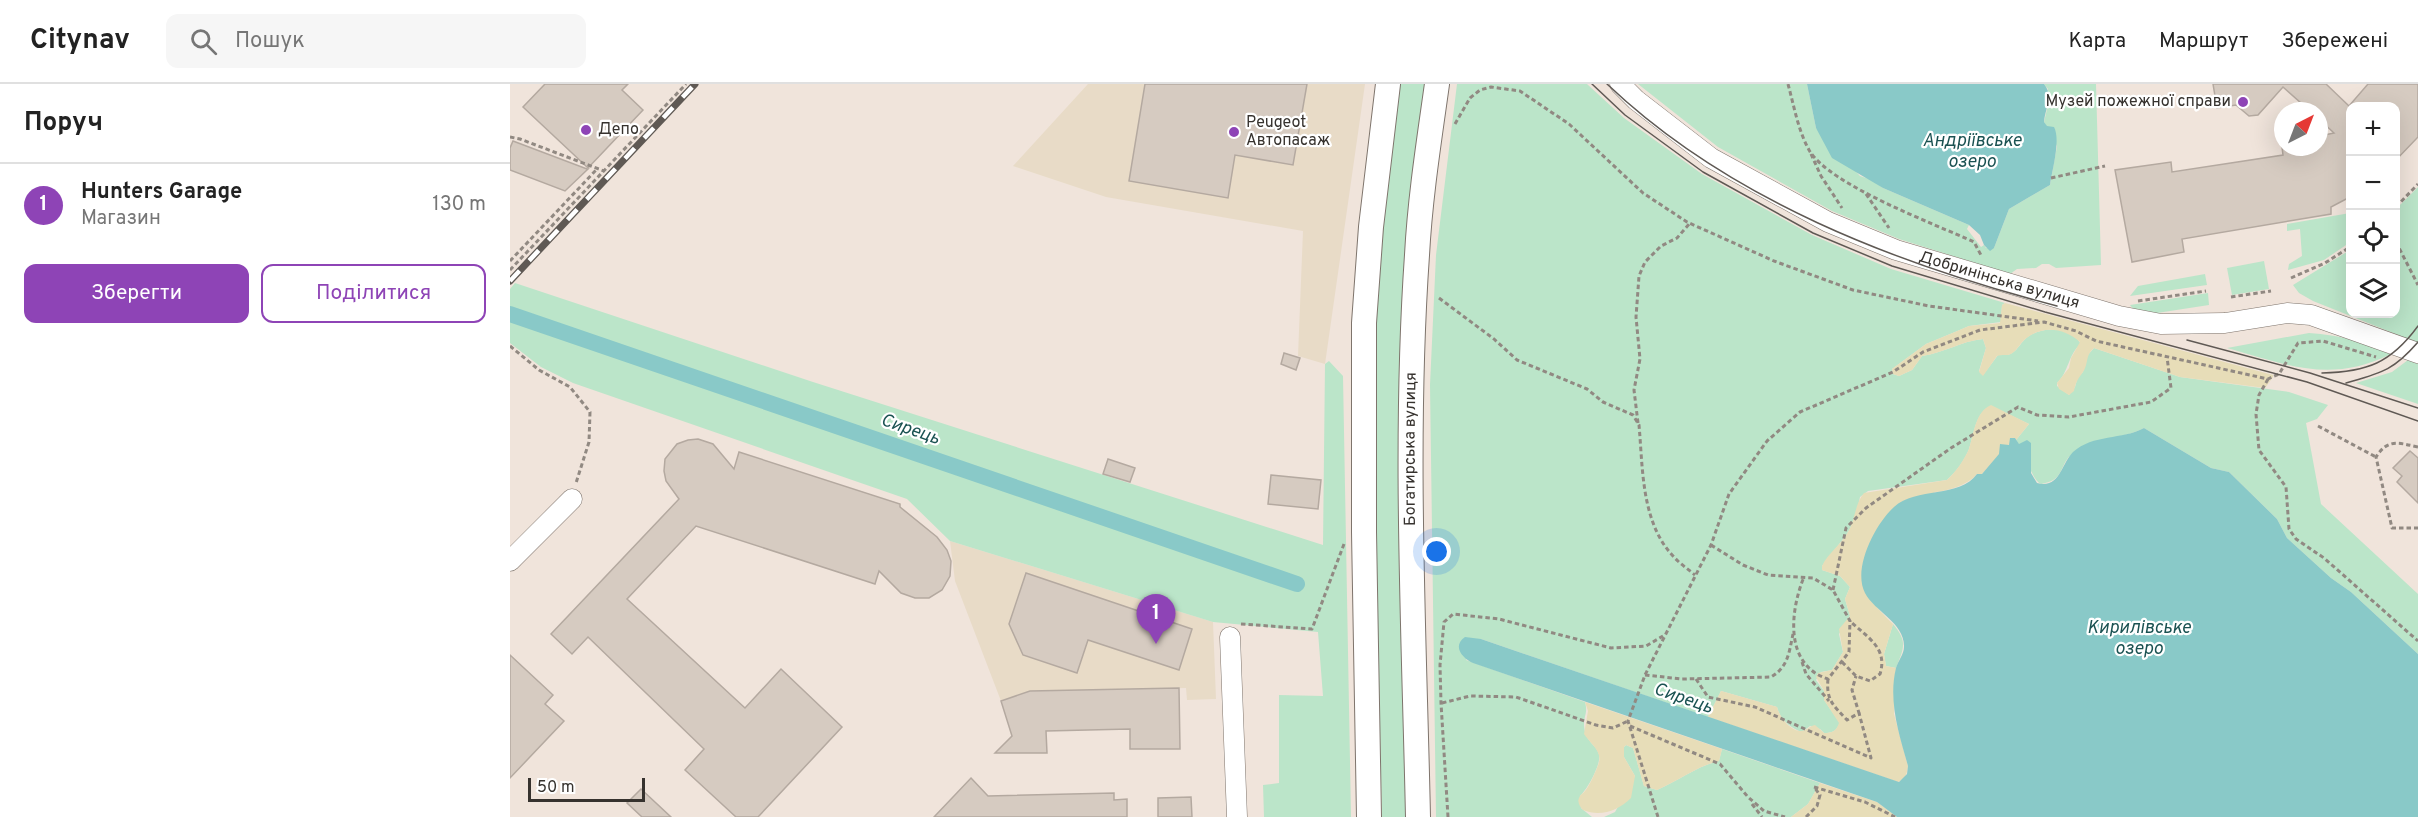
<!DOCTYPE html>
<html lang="uk">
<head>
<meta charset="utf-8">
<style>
	body { margin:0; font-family:Overpass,sans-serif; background:#f6f6f6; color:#222 }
	.controls { position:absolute; right:18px; top:18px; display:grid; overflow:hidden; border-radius:12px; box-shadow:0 6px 24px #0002 }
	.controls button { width:54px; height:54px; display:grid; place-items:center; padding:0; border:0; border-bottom:2px solid #e0e0e0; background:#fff; color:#222; font:30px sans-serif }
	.compass { position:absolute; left:1764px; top:18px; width:54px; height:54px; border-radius:50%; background:#fff; box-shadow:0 6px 24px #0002; rotate:42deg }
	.scale { position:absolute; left:18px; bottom:15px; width:117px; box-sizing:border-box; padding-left:6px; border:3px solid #36322e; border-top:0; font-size:16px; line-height:21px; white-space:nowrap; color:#36322e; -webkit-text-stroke:4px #fff; paint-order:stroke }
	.you { position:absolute; left:927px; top:468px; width:21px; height:21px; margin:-15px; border:4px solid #fff; border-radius:50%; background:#1a73e8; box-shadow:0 0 0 9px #1a73e833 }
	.badge { display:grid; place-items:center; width:39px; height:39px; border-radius:50%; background:#8e44b6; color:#fff; font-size:20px; font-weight:700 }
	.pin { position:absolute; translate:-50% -50px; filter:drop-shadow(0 2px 3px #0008) }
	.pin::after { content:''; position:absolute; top:32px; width:21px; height:18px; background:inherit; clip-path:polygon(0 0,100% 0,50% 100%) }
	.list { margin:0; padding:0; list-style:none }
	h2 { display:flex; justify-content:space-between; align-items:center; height:78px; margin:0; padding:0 24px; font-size:26px }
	h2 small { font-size:20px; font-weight:400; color:#767676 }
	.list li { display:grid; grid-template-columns:39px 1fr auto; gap:18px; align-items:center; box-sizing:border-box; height:84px; padding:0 24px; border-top:2px solid #e0e0e0 }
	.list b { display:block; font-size:22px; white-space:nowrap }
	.list p { margin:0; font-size:20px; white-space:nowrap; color:#767676 }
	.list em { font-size:20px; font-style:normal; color:#767676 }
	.actions { display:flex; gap:12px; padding:18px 24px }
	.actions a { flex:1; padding:14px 0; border:2px solid #8e44b6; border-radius:12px; text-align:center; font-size:21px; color:#8e44b6 }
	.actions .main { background:#8e44b6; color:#fff }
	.icon { flex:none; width:33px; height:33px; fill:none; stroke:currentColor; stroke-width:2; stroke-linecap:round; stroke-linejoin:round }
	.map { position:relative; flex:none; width:1908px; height:733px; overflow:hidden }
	header { display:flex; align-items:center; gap:36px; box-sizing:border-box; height:84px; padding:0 30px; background:#fff; border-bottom:2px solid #e0e0e0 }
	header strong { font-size:28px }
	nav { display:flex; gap:33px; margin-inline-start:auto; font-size:21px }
	.search { width:420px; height:54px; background:#f6f6f6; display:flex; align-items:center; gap:15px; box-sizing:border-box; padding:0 21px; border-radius:12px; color:#767676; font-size:22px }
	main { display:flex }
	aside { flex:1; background:#fff }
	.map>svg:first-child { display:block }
	.commercial { fill:#e8dbc7 }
	.green { fill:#bbe5c9 }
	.sand { fill:#e7ddb8 }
	.water { fill:#89c9c8 }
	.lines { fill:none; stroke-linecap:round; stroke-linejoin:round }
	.canal { stroke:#89c9c8; stroke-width:16 }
	.building { fill:#d6cbc1; stroke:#b4a9a0; stroke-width:1.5 }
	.minor-casing { stroke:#7e746c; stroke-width:21 }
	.major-casing { stroke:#7e746c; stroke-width:26 }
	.path { stroke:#918982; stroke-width:3; stroke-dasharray:4.5 3; stroke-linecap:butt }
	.minor { stroke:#fff; stroke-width:20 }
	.major { stroke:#fff; stroke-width:24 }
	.tram { stroke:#5f5954; stroke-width:1.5 }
	.rail-casing { stroke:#5f5954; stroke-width:7 }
	.rail { stroke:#fff; stroke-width:4.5; stroke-dasharray:14; stroke-linecap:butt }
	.poi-dot { fill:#8e44b6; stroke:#fff; stroke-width:2 }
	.labels { text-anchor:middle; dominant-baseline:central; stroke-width:4.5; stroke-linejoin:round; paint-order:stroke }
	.poi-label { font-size:16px; fill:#36322e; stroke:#fff; text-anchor:start }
	.street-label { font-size:16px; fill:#36322e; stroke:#fff }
	.water-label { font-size:18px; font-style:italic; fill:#1a5252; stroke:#fff }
</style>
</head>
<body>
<header>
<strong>Citynav</strong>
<div class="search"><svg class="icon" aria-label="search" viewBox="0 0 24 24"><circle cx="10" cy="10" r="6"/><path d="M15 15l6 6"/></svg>Пошук</div>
<nav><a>Карта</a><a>Маршрут</a><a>Збережені</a></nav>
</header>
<main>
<aside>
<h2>Поруч<small></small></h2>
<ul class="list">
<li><span class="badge">1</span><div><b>Hunters Garage</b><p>Магазин</p></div><em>130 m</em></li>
</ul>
<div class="actions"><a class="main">Зберегти</a><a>Поділитися</a></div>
</aside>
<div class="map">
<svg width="1908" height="733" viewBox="0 0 1908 733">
	<rect width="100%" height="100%" fill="#f0e4db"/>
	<g class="commercial">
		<polygon points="578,0 855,0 815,280 788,272 793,147 596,113 503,82"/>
		<polygon points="440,457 703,538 706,615 677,616 676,604 520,607 491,617 445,497"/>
	</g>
	<g class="green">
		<polygon points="888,0 918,0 897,733 872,733 862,295 867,176"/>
		<path d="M947 0H1077L1114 34 1192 90 1302 151 1381 185 1495 219 1492 221 1491 238 1459 242 1445 248 1416 260 1382 285 1383 290 1389 292 1402 286 1412 272C1434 269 1451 257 1473 255L1476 264 1469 287 1473 291 1488 271C1493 270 1498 272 1502 269 1508 266 1512 256 1519 252 1535 242 1560 243 1571 260 1558 270 1559 288 1547 299V302L1559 311 1565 303 1568 292 1573 288 1576 273 1584 264 1670 293 1779 308 1818 321 1807 335 1796 339 1811 420 1908 510V570L1841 508 1821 494 1777 454 1767 435 1719 388 1701 384 1634 344C1612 356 1584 352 1563 369 1548 381 1556 396 1531 400 1521 395 1515 368 1506 356L1519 340 1481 322C1465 328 1464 351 1459 365 1454 377 1446 388 1437 396L1358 407 1350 413 1346 433 1337 450 1312 482V486L1330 492 1340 503 1335 515 1340 532 1329 550 1333 568 1322 586 1311 588 1306 596 1314 607V616L1330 639C1326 647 1323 649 1314 649L1310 645 1300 642 1292 648C1280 644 1270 635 1267 623L1211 607 1198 633 971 555 956 576 1075 618C1078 629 1074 631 1074 641 1075 658 1085 659 1089 670 1092 679 1077 706 1070 712L1071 724 1082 733H926L920 301 926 171Z"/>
		<polygon points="1128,0 1297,0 1306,44 1350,92 1362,96 1373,104 1459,141 1457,145 1471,163 1474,161 1476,164 1484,164 1499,125 1540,101 1547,62 1534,38 1538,21 1538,5 1534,0 1586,0 1591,181 1546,184 1539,180 1532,180 1526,184 1507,185 1500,190 1389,155 1322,127 1208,63"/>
		<polygon points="1908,103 1908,259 1803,217 1789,209 1783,201 1840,166 1840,230 1886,230 1886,125"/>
		<polygon points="1840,129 1839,159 1814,176 1778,186 1779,180 1792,172 1790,145 1777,147 1777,140"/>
		<polygon points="1754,177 1759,205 1722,211 1717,184"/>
		<polygon points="1695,190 1697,201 1620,212 1628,202"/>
		<polygon points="5,199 303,298 813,461 815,280 819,277 833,292 841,733 754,733 753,701 769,699 769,611 813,612 808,548 703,538 440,457 397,415 63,299 31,283 0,259 0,205"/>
		<polygon points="1698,209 1699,221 1634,231 1625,227 1620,221"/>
		<path d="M1799 249C1831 251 1851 258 1881 270 1820 300 1778 281 1717 264Z"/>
		<polygon points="1898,276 1908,280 1908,320 1846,299 1882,288"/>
		<path d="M1383 540C1398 558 1394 564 1386 584L1376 582 1374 570Z"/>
		<path d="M1116 661 1123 664 1134 702 1147 706C1168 697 1187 682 1209 677L1212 665 1310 699 1298 720 1281 733H1094L1105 728 1125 692 1114 673V663Z"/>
	</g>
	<g class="sand">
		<path d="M1495 219 1763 291V293L1755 304 1670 293 1584 264C1575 271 1579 279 1573 288 1568 295 1566 297 1564 307L1559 311 1549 305 1547 299 1559 284 1561 274 1570 258C1555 245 1535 241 1518 253 1511 257 1507 267 1501 270 1497 272 1492 270 1487 272L1473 292 1469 288 1476 264 1473 255C1451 257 1434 269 1412 272L1402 286 1389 292 1383 290 1382 285 1416 260 1445 248 1459 242 1490 239 1492 221Z"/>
		<path d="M1481 321 1519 340 1506 356 1505 354 1472 390H1467C1458 401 1438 407 1425 408L1353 479C1350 510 1363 519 1383 540L1374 570 1376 582 1386 584 1384 630 1398 682C1397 690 1396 694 1388 698L1198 633 1211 607 1267 623C1269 632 1280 647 1291 647 1296 647 1300 642 1305 641L1314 649C1323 649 1326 647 1329 639L1314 616V607L1306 593 1308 589 1322 586 1333 568 1329 545 1340 532 1335 515 1340 503 1330 492 1312 486V482C1318 469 1331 461 1338 448 1345 437 1345 419 1354 409L1437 396C1446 388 1454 376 1459 365 1464 350 1465 328 1481 321Z"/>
		<path d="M1075 618 1212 665 1209 677C1187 682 1168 697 1147 706L1134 702 1123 664 1116 661 1114 663V673L1125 692 1121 714C1108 727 1090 733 1073 726 1070 723 1067 718 1069 714 1071 709 1072 711 1075 707 1079 703 1088 683 1089 678 1092 667 1079 658 1074 650L1078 627Z"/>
		<polygon points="1310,699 1367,718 1387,733 1281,733 1298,720"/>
	</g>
	<g class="water">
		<path d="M1297 0H1534C1544 12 1535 24 1534 38L1537 42 1544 43C1551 56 1542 86 1540 101L1499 125 1484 164 1480 167 1474 161 1470 151 1459 141 1373 104 1322 74 1306 44Z"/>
		<path d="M1634 344 1701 384 1719 388 1767 435 1777 454 1821 494 1841 508 1908 570V733H1387L1367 718 963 579C952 574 942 562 955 553L971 555 1389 698 1397 690 1398 682C1389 650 1378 617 1386 584 1388 577 1394 570 1394 563 1395 539 1365 528 1355 509 1342 484 1366 439 1384 423 1406 403 1450 414 1467 390H1472L1489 370 1490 360 1499 361 1500 354H1505L1509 360 1517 356 1521 359V389L1527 399C1550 405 1551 380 1563 368 1583 350 1612 356 1634 344Z"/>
	</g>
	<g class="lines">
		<polyline class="canal" points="0,230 787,500"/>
	</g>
	<g class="building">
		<polygon points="35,0 118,0 112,6 133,26 78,84 13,23"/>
		<polygon points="635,0 797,0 783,81 725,71 718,114 619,97"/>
		<polygon points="1703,0 1816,0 1839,22 1858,0 1908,0 1908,53 1886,76 1886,22 1840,22 1840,113 1821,123 1821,130 1672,155 1674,168 1622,178 1605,86 1661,78 1662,88 1773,71 1772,63 1809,63 1809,52 1824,49 1809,35 1809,27 1800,27 1773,3 1748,31 1739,32 1726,21 1707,24"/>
		<polygon points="3,57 77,85 78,85 55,107 0,86 0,64"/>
		<polygon points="774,269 790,274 786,286 771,280"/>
		<polygon points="188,355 203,360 224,385 229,368 390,420 390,423 427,453 437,466 441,477 440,492 432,506 419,514 405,514 391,509 369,487 365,500 186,442 117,515 235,624 271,585 332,643 248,733 226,733 175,686 194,665 78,553 62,570 41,550 169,415 156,397 154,387 155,375 167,360 178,356"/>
		<polygon points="1900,367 1908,374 1908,419 1887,398 1892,392 1883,384"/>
		<polygon points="598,375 625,384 620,398 593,390"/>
		<polygon points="761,391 811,396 808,425 758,420"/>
		<polygon points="516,489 682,545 669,586 578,556 567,589 513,571 499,540"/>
		<polygon points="0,571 43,611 35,620 54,637 0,694"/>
		<polygon points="669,604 670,665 620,665 620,645 536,647 537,669 485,669 502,652 491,617 520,607"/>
		<polygon points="461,694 478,712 604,709 604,716 617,715 617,733 424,733"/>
		<polygon points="131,705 161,733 132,733 117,719"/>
		<polygon points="681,713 682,733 648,733 648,714"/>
	</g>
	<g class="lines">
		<defs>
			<g id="minor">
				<path id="s1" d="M1110 0 1126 16 1201 74 1318 138 1386 166 1609 232 1651 240 1715 239 1777 229 1801 231 1908 269"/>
				<polyline points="0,477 62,415"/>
				<polyline points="720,553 727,733"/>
			</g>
			<g id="major">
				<polyline points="859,733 854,448 854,239 861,143 878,0"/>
				<path id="s2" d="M908 733C904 546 894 358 907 171 910 114 919 57 927 0"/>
			</g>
		</defs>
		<use href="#minor" class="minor-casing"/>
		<use href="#major" class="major-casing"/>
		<g class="path">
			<path d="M1278 0C1284 22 1288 46 1299 66 1319 101 1425 140 1464 158L1472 173"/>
			<polyline points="945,40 960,14 970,6 981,3 1010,7 1059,40 1133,109 1177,138 1264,177 1343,206 1419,222 1528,237"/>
			<polyline points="0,53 10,55 94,87"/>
			<polyline points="1301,70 1311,92 1332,124"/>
			<polyline points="1541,94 1595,82"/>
			<polyline points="1356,110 1379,144"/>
			<polyline points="1886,123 1908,100"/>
			<polyline points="1886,158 1908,201"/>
			<polyline points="0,177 88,84"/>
			<polyline points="0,186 176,0"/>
			<polyline points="1781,194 1815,179 1840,163"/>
			<polyline points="1721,213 1761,207"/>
			<path d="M929 214 984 255 1007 276 1077 305 1093 318 1123 331 1129 341C1133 385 1131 439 1164 473 1170 480 1178 485 1185 491"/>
			<polyline points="1628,217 1696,207"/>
			<polyline points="0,262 29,286 60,303 80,328 79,358 66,399"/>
			<polyline points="1758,295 1749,311 1746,330 1749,366 1776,403 1779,445 1786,455 1814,474 1908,557"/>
			<polyline points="1128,339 1124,306 1130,275 1126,233 1129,192 1135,178 1151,162 1167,154 1180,139"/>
			<polyline points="1808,342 1866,373"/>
			<path d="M1908 363C1889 359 1878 354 1866 373L1882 444H1908"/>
			<path d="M1201 461 1233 481 1258 491 1303 494 1323 506 1340 537 1339 568 1318 595C1274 581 1280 527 1294 493"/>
			<polyline points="1323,506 1336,444 1356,424 1441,364 1508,323 1527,331 1559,333 1641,318 1661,304 1657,273"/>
			<polyline points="731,540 802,545 834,460"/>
			<polyline points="1292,578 1296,590 1319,617"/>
			<path d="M1332 578 1346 592 1360 597 1370 590C1378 564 1358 554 1340 537"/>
			<path d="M1135 591 1172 595 1261 593C1278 583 1279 569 1283 550"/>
			<polyline points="1186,595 1198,613 1245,623 1361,674 1349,629"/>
			<path d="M1318 595C1316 616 1323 621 1337 636L1349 629 1342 606 1346 592"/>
			<polyline points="932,619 960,612 1006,613 1086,641 1103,644 1118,637"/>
			<polyline points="1120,642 1210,680 1238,713 1254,727 1275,733"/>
			<polyline points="1304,703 1355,718 1385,733"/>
			<polyline points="1242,720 1252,733"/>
			<polyline points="938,733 931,619 930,581 934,538 943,530 989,535 1101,564 1136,562 1153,552"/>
			<polyline points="1148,733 1118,637 1135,591 1201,461 1219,410 1257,357 1290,328 1383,288 1413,268 1470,246 1534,238 1566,247 1586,257 1758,295 1769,290 1788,259 1813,257 1866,273"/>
			<polyline points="1296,733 1307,722 1310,711 1304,703"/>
		</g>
		<use href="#minor" class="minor"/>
		<use href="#major" class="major"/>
		<g class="tram">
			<polyline points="1082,0 1115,31 1193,88 1303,149 1382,182 1535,228 1797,298 1908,337"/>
			<path d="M1097 0C1219 116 1386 180 1547 222"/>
			<polyline points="1677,256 1800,289 1908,324"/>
			<path d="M1812 289C1857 288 1881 279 1908 242"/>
			<path d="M1836 299C1871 289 1883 287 1908 258"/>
		</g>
		<defs>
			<polyline id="rail" points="0,197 185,0"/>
		</defs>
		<use href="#rail" class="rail-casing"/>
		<use href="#rail" class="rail"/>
	</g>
	<g class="poi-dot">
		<circle cx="1733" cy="18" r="6"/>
		<circle cx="76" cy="46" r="6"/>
		<circle cx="724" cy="48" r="6"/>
	</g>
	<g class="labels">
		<g class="poi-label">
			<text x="1721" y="18" text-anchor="end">Музей пожежної справи</text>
			<text x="736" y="39">Peugeot<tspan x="736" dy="18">Автопасаж</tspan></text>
			<text x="88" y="46">Депо</text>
		</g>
		<g class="street-label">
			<text stroke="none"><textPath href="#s1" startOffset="432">Добринінська вулиця</textPath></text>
			<text stroke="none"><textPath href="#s2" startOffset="368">Богатирська вулиця</textPath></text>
		</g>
		<g class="water-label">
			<text x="1462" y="57">Андріївське<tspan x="1462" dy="21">озеро</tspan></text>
			<text transform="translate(400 346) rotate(19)">Сирець</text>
			<text x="1629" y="544">Кирилівське<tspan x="1629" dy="21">озеро</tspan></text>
			<text transform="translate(1173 615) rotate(19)">Сирець</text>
		</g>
	</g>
</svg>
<div class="controls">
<button>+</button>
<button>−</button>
<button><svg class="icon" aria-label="locate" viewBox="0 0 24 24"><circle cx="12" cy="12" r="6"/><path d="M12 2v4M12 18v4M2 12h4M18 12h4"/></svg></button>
<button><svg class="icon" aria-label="layers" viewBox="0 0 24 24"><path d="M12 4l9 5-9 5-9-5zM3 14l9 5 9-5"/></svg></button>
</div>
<svg class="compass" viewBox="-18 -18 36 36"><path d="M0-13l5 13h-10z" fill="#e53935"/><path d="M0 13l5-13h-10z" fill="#767676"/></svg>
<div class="scale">50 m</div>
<div class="you"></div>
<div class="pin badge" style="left:646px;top:560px">1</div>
</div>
</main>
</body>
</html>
